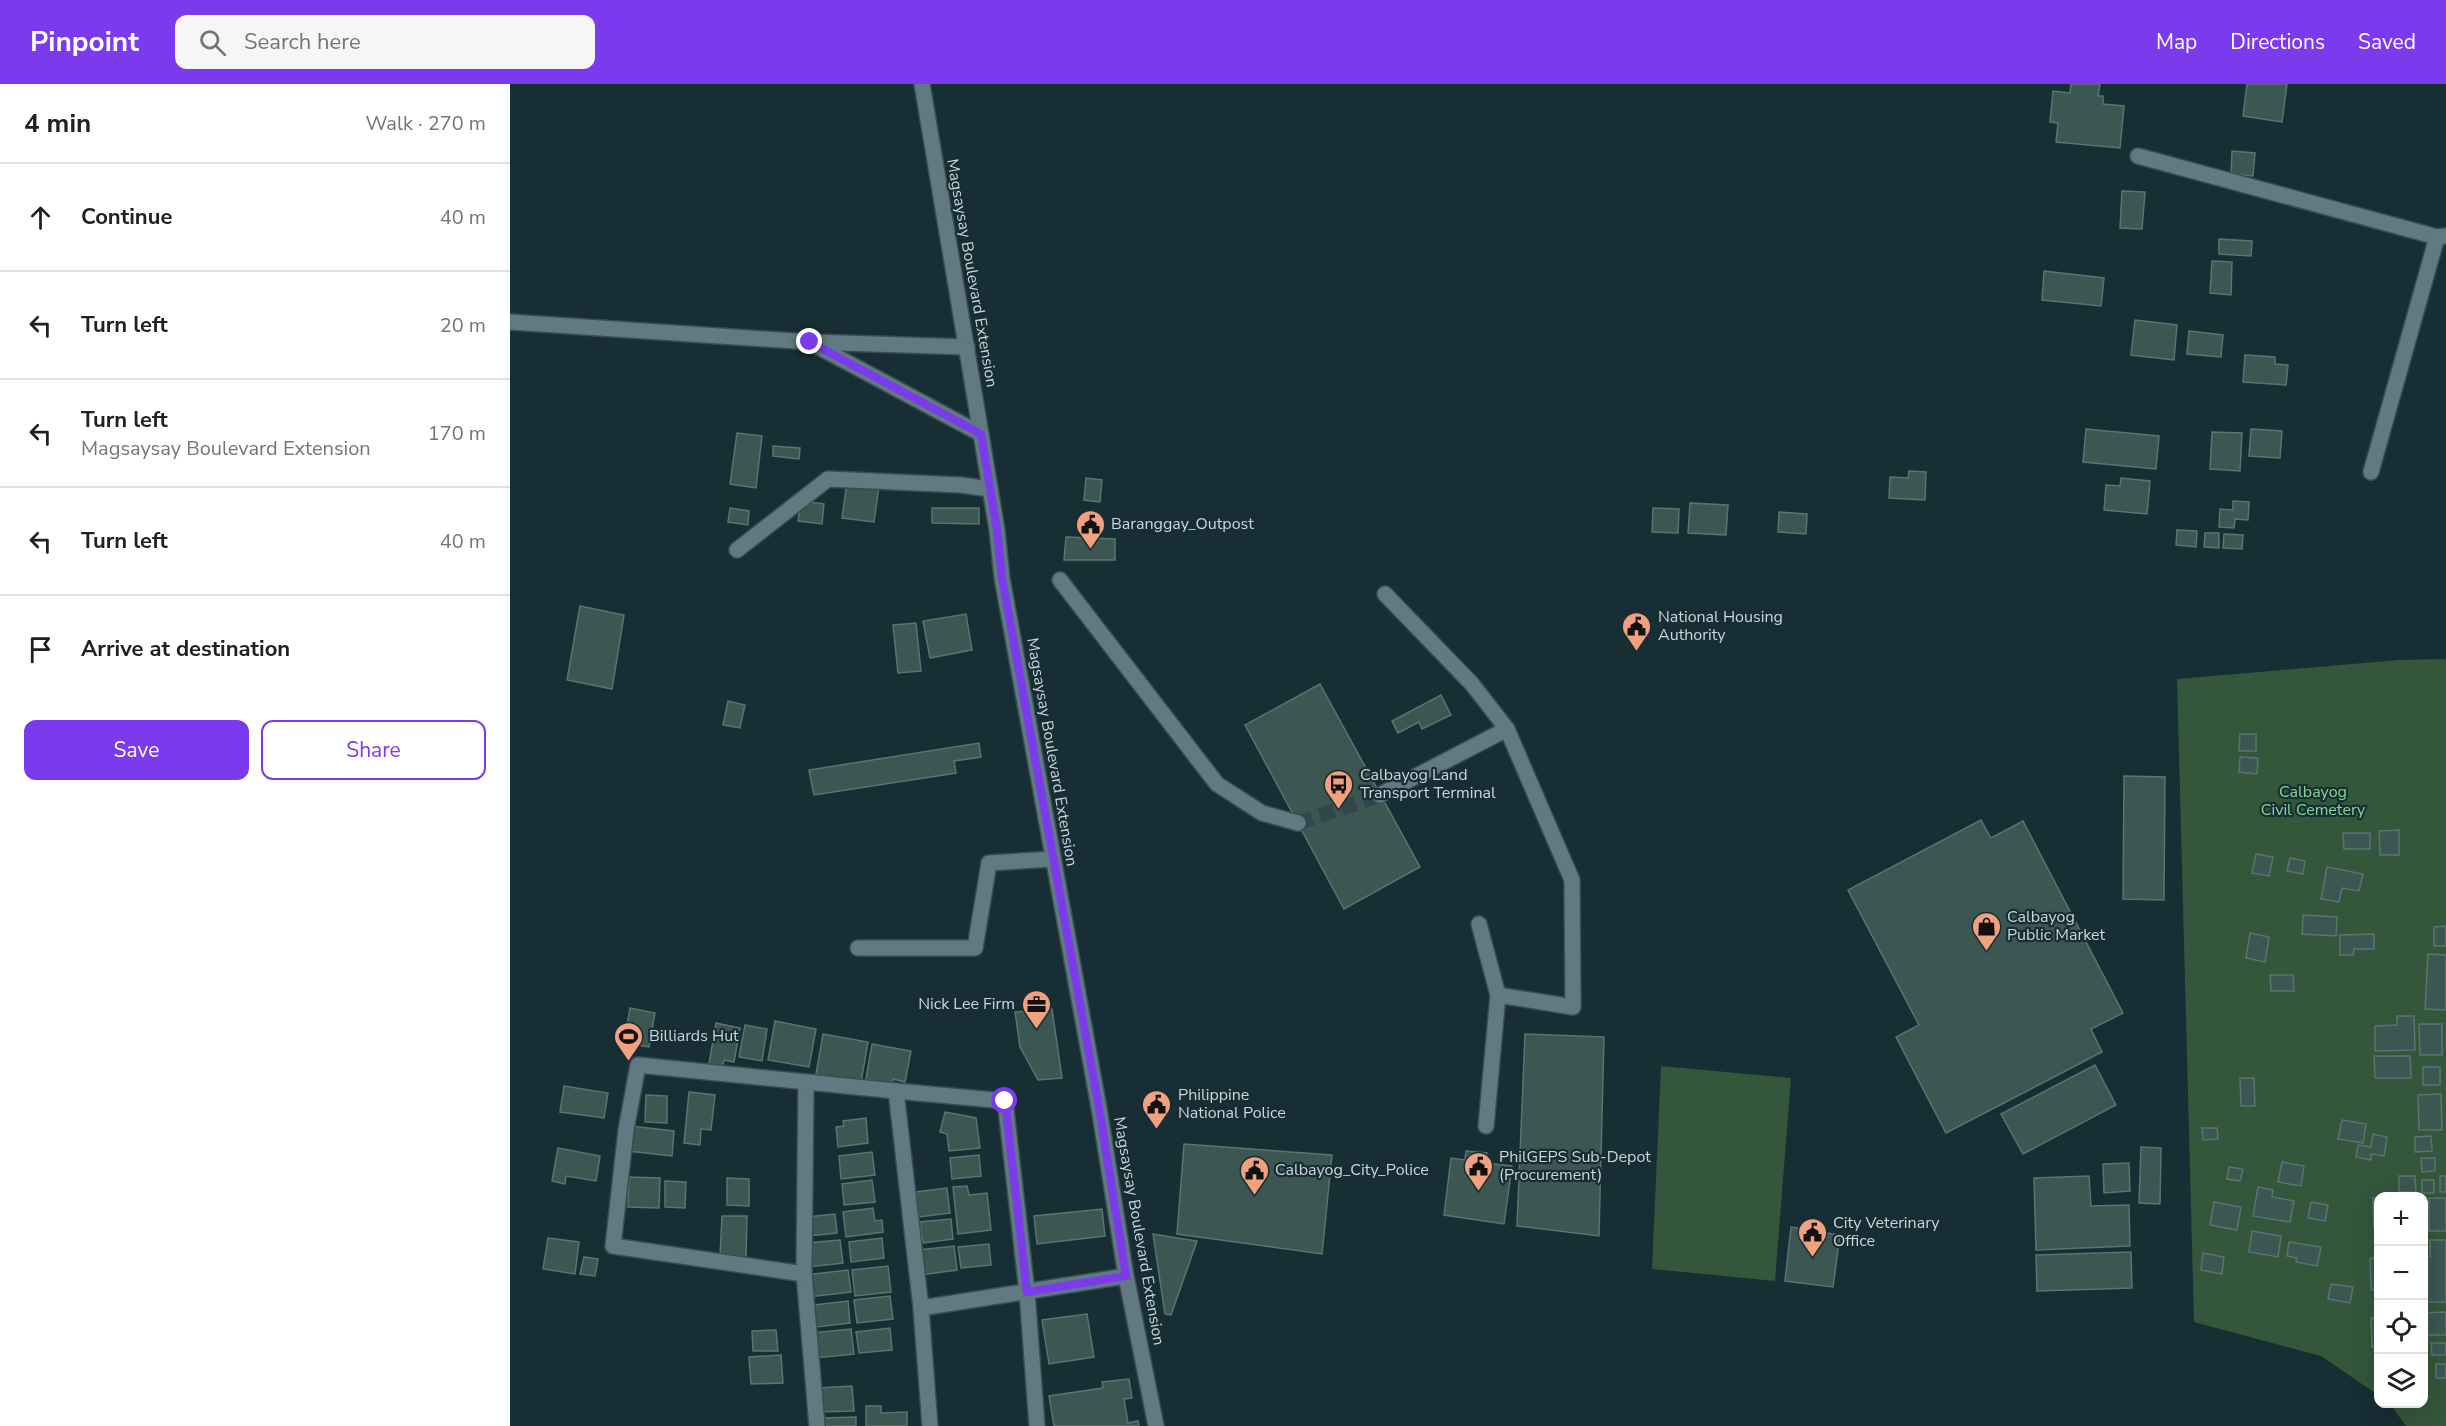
<!DOCTYPE html>
<html lang="en">
<head>
<meta charset="utf-8">
<style>
	body { margin:0; font-family:"Nunito Sans",sans-serif; background:#f6f6f6; color:#202124 }
	.controls { position:absolute; right:18px; bottom:18px; display:grid; overflow:hidden; border-radius:12px; box-shadow:0 6px 24px #0002 }
	.controls button { width:54px; height:54px; display:grid; place-items:center; padding:0; border:0; border-bottom:2px solid #e0e0e0; background:#fff; color:#202124; font:30px sans-serif }
	.stop { position:absolute; width:18px; height:18px; margin:-14px; border:4px solid #7c3aed; border-radius:50%; background:#fff }
	.stop.end { background:#7c3aed; border-color:#fff; box-shadow:0 2px 6px #0008 }
	.list { margin:0; padding:0; list-style:none }
	h2 { display:flex; justify-content:space-between; align-items:center; height:78px; margin:0; padding:0 24px; font-size:26px }
	h2 small { font-size:20px; font-weight:400; color:#757577 }
	.list li { display:grid; grid-template-columns:39px 1fr auto; gap:18px; align-items:center; box-sizing:border-box; height:108px; padding:0 24px; border-top:2px solid #e0e0e0 }
	.list b { display:block; font-size:22px; white-space:nowrap }
	.list p { margin:0; font-size:20px; white-space:nowrap; color:#757577 }
	.list em { font-size:20px; font-style:normal; color:#757577 }
	.actions { display:flex; gap:12px; padding:18px 24px }
	.actions a { flex:1; padding:14px 0; border:2px solid #7c3aed; border-radius:12px; text-align:center; font-size:21px; color:#7c3aed }
	.actions .main { background:#7c3aed; color:#fff }
	.icon { flex:none; width:33px; height:33px; fill:none; stroke:currentColor; stroke-width:2; stroke-linecap:round; stroke-linejoin:round }
	.map { position:relative; flex:none; width:1936px; height:1342px; overflow:hidden }
	header { display:flex; align-items:center; gap:36px; box-sizing:border-box; height:84px; padding:0 30px; background:#7c3aed; color:#fff }
	header strong { font-size:28px }
	nav { display:flex; gap:33px; margin-inline-start:auto; font-size:21px }
	.search { width:420px; height:54px; background:#f6f6f6; display:flex; align-items:center; gap:15px; box-sizing:border-box; padding:0 21px; border-radius:12px; color:#757577; font-size:22px }
	main { display:flex }
	aside { flex:1; background:#fff }
	.map>svg:first-child { display:block }
	.green { fill:#34563a }
	.building { fill:#3c5652; stroke:#5a746f; stroke-width:1.5 }
	.lines { fill:none; stroke-linecap:round; stroke-linejoin:round }
	.minor-tunnel { stroke:#32474d; stroke-width:15; stroke-dasharray:15 8; stroke-linecap:butt }
	.minor-casing { stroke:#394c52; stroke-width:18 }
	.minor { stroke:#617a81; stroke-width:15 }
	.route { stroke:#7c3aed; stroke-width:8 }
	.labels { text-anchor:middle; dominant-baseline:central; stroke-width:4.5; stroke-linejoin:round; paint-order:stroke }
	.street-label { font-size:16px; fill:#cad7dc; stroke:#172e34 }
	.poi-label { font-size:16px; fill:#cad7dc; stroke:#172e34; text-anchor:start }
	.park-label { font-size:16px; fill:#85d994; stroke:#172e34 }
</style>
</head>
<body>
<header>
<strong>Pinpoint</strong>
<div class="search"><svg class="icon" aria-label="search" viewBox="0 0 24 24"><circle cx="10" cy="10" r="6"/><path d="M15 15l6 6"/></svg>Search here</div>
<nav><a>Map</a><a>Directions</a><a>Saved</a></nav>
</header>
<main>
<aside>
<h2>4 min<small>Walk · 270 m</small></h2>
<ul class="list">
<li><svg class="icon" aria-label="ahead" viewBox="0 0 24 24"><path d="M12 20V5M6 11l6-6 6 6"/></svg><div><b>Continue</b></div><em>40 m</em></li>
<li><svg class="icon" aria-label="left" viewBox="0 0 24 24"><path d="M17 20v-9H6M10 6l-5 5 5 5"/></svg><div><b>Turn left</b></div><em>20 m</em></li>
<li><svg class="icon" aria-label="left" viewBox="0 0 24 24"><path d="M17 20v-9H6M10 6l-5 5 5 5"/></svg><div><b>Turn left</b><p>Magsaysay Boulevard Extension</p></div><em>170 m</em></li>
<li><svg class="icon" aria-label="left" viewBox="0 0 24 24"><path d="M17 20v-9H6M10 6l-5 5 5 5"/></svg><div><b>Turn left</b></div><em>40 m</em></li>
<li><svg class="icon" aria-label="arrive" viewBox="0 0 24 24"><path d="M6 21V4h12l-3 4 3 4H6"/></svg><div><b>Arrive at destination</b></div></li>
</ul>
<div class="actions"><a class="main">Save</a><a>Share</a></div>
</aside>
<div class="map">
<svg width="1936" height="1342" viewBox="0 0 1936 1342">
	<rect width="100%" height="100%" fill="#172e34"/>
	<g class="green">
		<polygon points="1936,575 1936,1342 1896,1342 1880,1320 1914,1320 1914,1112 1868,1112 1868,1311 1811,1272 1684,1238 1667,595 1889,576"/>
		<polygon points="1151,982 1281,994 1265,1197 1142,1185"/>
	</g>
	<g class="building">
		<polygon points="1561,0 1590,0 1588,12 1593,12 1593,20 1614,22 1610,64 1546,58 1548,39 1540,38 1543,7 1560,9"/>
		<polygon points="1737,0 1777,0 1772,38 1733,32"/>
		<polygon points="1722,67 1745,69 1743,92 1721,90"/>
		<polygon points="1612,107 1635,108 1632,145 1610,144"/>
		<polygon points="1709,155 1742,157 1741,172 1709,170"/>
		<polygon points="1702,177 1722,178 1721,211 1700,209"/>
		<polygon points="1534,187 1594,194 1591,222 1532,216"/>
		<polygon points="1625,236 1667,241 1664,276 1621,271"/>
		<polygon points="1679,247 1713,251 1711,273 1677,270"/>
		<polygon points="1735,271 1765,273 1765,280 1778,281 1776,301 1733,298"/>
		<polygon points="1576,345 1649,352 1646,385 1573,378"/>
		<polygon points="1741,345 1772,347 1770,374 1739,372"/>
		<polygon points="1702,348 1732,349 1730,387 1700,385"/>
		<polygon points="227,349 252,352 246,404 220,400"/>
		<polygon points="263,362 290,364 289,375 263,372"/>
		<polygon points="1399,387 1416,388 1415,416 1379,414 1380,393 1398,394"/>
		<polygon points="576,394 592,396 590,418 574,416"/>
		<polygon points="1611,394 1640,397 1637,430 1594,426 1596,401 1610,402"/>
		<polygon points="337,398 369,402 364,438 332,434"/>
		<polygon points="291,417 314,420 312,440 288,437"/>
		<polygon points="1723,417 1739,418 1738,436 1725,435 1724,444 1709,443 1710,425 1723,426"/>
		<polygon points="1180,419 1218,421 1216,451 1178,449"/>
		<polygon points="220,424 239,427 238,441 218,438"/>
		<polygon points="422,424 469,424 469,440 422,439"/>
		<polygon points="1143,424 1169,425 1168,449 1142,448"/>
		<polygon points="1269,428 1297,430 1296,450 1268,448"/>
		<polygon points="1667,446 1687,447 1686,463 1666,461"/>
		<polygon points="1695,449 1709,449 1709,464 1694,463"/>
		<polygon points="1714,450 1733,451 1732,465 1713,464"/>
		<polygon points="556,453 605,455 605,476 554,476"/>
		<polygon points="70,522 114,531 102,605 57,596"/>
		<polygon points="456,530 462,566 420,574 413,537"/>
		<polygon points="406,539 411,587 388,589 383,541"/>
		<polygon points="810,600 910,783 834,825 735,641"/>
		<polygon points="931,611 941,631 912,645 909,638 888,649 882,637"/>
		<polygon points="218,617 235,621 230,644 213,641"/>
		<polygon points="1730,650 1746,650 1746,667 1729,667"/>
		<polygon points="469,659 471,673 444,677 446,689 304,711 299,686"/>
		<polygon points="1730,673 1748,674 1747,690 1729,688"/>
		<polygon points="1614,692 1655,693 1654,816 1613,815"/>
		<polygon points="1471,736 1481,754 1513,737 1613,929 1581,945 1592,968 1436,1049 1386,953 1409,941 1338,806"/>
		<polygon points="1889,746 1889,771 1870,771 1869,747"/>
		<polygon points="1833,749 1860,749 1860,765 1834,765"/>
		<polygon points="1746,770 1763,773 1759,792 1742,789"/>
		<polygon points="1780,774 1795,777 1793,790 1777,787"/>
		<polygon points="1817,783 1853,790 1849,807 1832,804 1829,818 1811,815"/>
		<polygon points="1793,831 1827,833 1826,852 1792,850"/>
		<polygon points="1936,842 1936,862 1924,862 1924,843"/>
		<polygon points="1740,849 1759,853 1755,878 1736,874"/>
		<polygon points="1864,850 1864,865 1844,865 1843,871 1830,871 1830,851"/>
		<polygon points="1918,870 1936,871 1936,926 1915,925"/>
		<polygon points="1760,891 1783,891 1784,907 1761,907"/>
		<polygon points="120,924 145,929 139,963 114,959"/>
		<polygon points="542,925 552,994 528,996 510,963 505,928"/>
		<polygon points="1887,932 1904,932 1905,966 1865,967 1865,942 1887,941"/>
		<polygon points="265,937 306,945 299,983 258,976"/>
		<polygon points="206,939 230,944 224,978 214,976 211,989 198,986"/>
		<polygon points="1909,940 1932,940 1932,971 1910,971"/>
		<polygon points="235,941 257,945 252,977 229,973"/>
		<polygon points="313,950 358,958 351,998 306,990"/>
		<polygon points="1015,950 1094,953 1089,1152 1007,1142"/>
		<polygon points="362,960 401,967 395,998 383,995 382,1000 356,995"/>
		<polygon points="1864,972 1900,972 1901,994 1865,994"/>
		<polygon points="1585,981 1606,1021 1513,1070 1491,1030"/>
		<rect x="1913" y="983" width="17" height="18"/>
		<polygon points="1730,994 1744,994 1745,1022 1731,1022"/>
		<polygon points="54,1002 98,1009 94,1034 50,1028"/>
		<polygon points="179,1008 205,1011 201,1046 191,1045 190,1061 174,1059"/>
		<polygon points="1931,1010 1932,1046 1909,1046 1908,1011"/>
		<polygon points="136,1011 157,1012 157,1039 135,1038"/>
		<polygon points="435,1028 466,1034 470,1064 439,1067 437,1050 430,1048"/>
		<polygon points="356,1034 358,1059 328,1063 326,1043 334,1042 333,1037"/>
		<polygon points="1832,1036 1856,1040 1853,1059 1828,1055"/>
		<polygon points="120,1042 164,1047 162,1072 118,1067"/>
		<polygon points="1692,1044 1707,1044 1708,1055 1693,1056"/>
		<polygon points="1863,1050 1877,1053 1874,1072 1861,1070 1861,1076 1846,1073 1848,1061 1861,1063"/>
		<polygon points="1921,1052 1922,1067 1905,1068 1905,1053"/>
		<polygon points="674,1060 822,1071 812,1170 667,1150"/>
		<polygon points="1631,1063 1651,1064 1650,1120 1629,1119"/>
		<polygon points="48,1064 90,1072 86,1097 56,1092 55,1100 42,1097"/>
		<polygon points="956,1067 977,1069 976,1079 1002,1082 994,1140 934,1131 941,1074 955,1076"/>
		<polygon points="362,1068 365,1091 331,1095 329,1072"/>
		<polygon points="469,1071 471,1092 442,1095 440,1074"/>
		<polygon points="1911,1074 1925,1074 1925,1087 1912,1088"/>
		<polygon points="1772,1078 1794,1082 1791,1102 1768,1098"/>
		<polygon points="1619,1079 1620,1107 1594,1109 1593,1080"/>
		<polygon points="1719,1083 1733,1085 1730,1097 1717,1095"/>
		<polygon points="1579,1092 1581,1122 1619,1121 1620,1162 1526,1166 1524,1094"/>
		<polygon points="1889,1092 1905,1092 1906,1108 1889,1108"/>
		<rect x="1930" y="1092" width="6" height="16"/>
		<polygon points="119,1093 150,1094 149,1124 118,1123"/>
		<polygon points="217,1094 239,1095 239,1122 217,1121"/>
		<polygon points="362,1096 365,1118 334,1121 332,1100"/>
		<rect x="1912" y="1096" width="12" height="13"/>
		<polygon points="155,1097 176,1098 175,1124 155,1123"/>
		<polygon points="457,1102 459,1111 477,1109 481,1146 448,1150 443,1103"/>
		<polygon points="1748,1103 1763,1106 1762,1113 1784,1117 1780,1138 1743,1132"/>
		<polygon points="437,1104 440,1129 409,1133 406,1108"/>
		<polygon points="1863,1114 1868,1114 1868,1145 1864,1145"/>
		<rect x="1919" y="1114" width="17" height="33"/>
		<polygon points="1704,1118 1731,1123 1727,1146 1700,1141"/>
		<polygon points="1801,1118 1818,1121 1815,1137 1798,1134"/>
		<polygon points="363,1124 365,1137 372,1136 373,1148 336,1153 333,1128"/>
		<polygon points="592,1125 595,1152 527,1160 524,1132"/>
		<polygon points="325,1130 327,1149 299,1152 296,1133"/>
		<polygon points="212,1132 237,1132 236,1174 210,1172"/>
		<polygon points="441,1135 443,1155 413,1159 410,1138"/>
		<polygon points="1281,1143 1330,1151 1323,1203 1275,1197"/>
		<polygon points="1742,1147 1771,1152 1768,1173 1739,1168"/>
		<polygon points="643,1150 687,1157 661,1231 655,1230"/>
		<polygon points="38,1154 69,1158 65,1190 33,1185"/>
		<polygon points="372,1154 374,1174 341,1178 339,1158"/>
		<polygon points="330,1156 333,1179 299,1183 296,1159"/>
		<polygon points="1920,1156 1936,1156 1936,1218 1914,1218 1914,1173 1920,1172"/>
		<polygon points="1779,1158 1811,1163 1807,1182 1786,1178 1787,1174 1777,1172"/>
		<polygon points="479,1160 481,1181 451,1184 448,1163"/>
		<polygon points="444,1162 447,1186 411,1191 408,1166"/>
		<polygon points="1621,1168 1622,1204 1527,1207 1526,1171"/>
		<polygon points="1693,1169 1714,1173 1712,1190 1691,1186"/>
		<polygon points="74,1173 88,1175 85,1192 70,1190"/>
		<polygon points="1860,1174 1868,1174 1868,1206 1861,1206"/>
		<polygon points="378,1182 381,1208 345,1212 342,1186"/>
		<polygon points="338,1186 341,1208 298,1213 296,1191"/>
		<polygon points="1821,1200 1843,1203 1840,1219 1818,1215"/>
		<polygon points="380,1212 383,1235 347,1239 344,1216"/>
		<polygon points="338,1217 340,1239 306,1243 304,1221"/>
		<polygon points="1936,1228 1936,1251 1914,1251 1914,1229"/>
		<polygon points="577,1230 584,1273 539,1280 532,1236"/>
		<polygon points="1861,1234 1868,1234 1868,1263 1862,1263"/>
		<polygon points="380,1244 382,1266 349,1269 346,1248"/>
		<polygon points="341,1245 344,1270 305,1274 302,1249"/>
		<polygon points="266,1246 268,1267 243,1267 242,1247"/>
		<polygon points="1921,1259 1936,1259 1936,1271 1922,1271"/>
		<polygon points="271,1271 273,1299 241,1300 239,1273"/>
		<rect x="1926" y="1280" width="10" height="14"/>
		<polygon points="619,1295 622,1314 614,1315 618,1339 628,1337 629,1342 544,1342 539,1312 593,1304 592,1298"/>
		<polygon points="342,1302 344,1327 309,1328 308,1304"/>
		<polygon points="356,1322 371,1322 371,1329 397,1328 397,1342 356,1342"/>
		<polygon points="346,1333 346,1342 313,1342 313,1334"/>
	</g>
	<g class="lines">
		<polyline class="minor-tunnel" points="788,739 870,711"/>
		<defs>
			<g id="minor">
				<polyline points="412,0 471,350 487,446 492,494 589,1024 616,1192 646,1342"/>
				<polyline points="1628,72 1927,153 1936,152"/>
				<polyline points="0,238 300,258 457,263"/>
				<polyline points="303,260 471,350"/>
				<polyline points="1861,388 1927,153"/>
				<polyline points="227,466 318,395 451,401 480,405"/>
				<polyline points="550,496 707,700 752,729 788,739"/>
				<polyline points="875,510 962,600 997,645 1062,796 1063,923 988,911"/>
				<polyline points="870,711 997,645"/>
				<polyline points="969,840 988,911 976,1042"/>
				<polyline points="348,864 465,864 479,779 543,775"/>
				<polyline points="296,998 294,1190 307,1342"/>
				<polyline points="386,1007 495,1017 517,1208 527,1342"/>
				<polyline points="294,1190 103,1162 116,1046 128,981 386,1007 411,1224 420,1342"/>
				<polyline points="411,1224 616,1192"/>
			</g>
		</defs>
		<use href="#minor" class="minor-casing"/>
		<use href="#minor" class="minor"/>
	</g>
	<g class="lines">
		<polyline class="route" points="300,258 471,350 487,446 492,494 589,1024 616,1192 517,1208 495,1017"/>
	</g>
	<defs>
		<symbol id="civic-pin" viewBox="-11 -11 22 30"><path d="M0 17L-7.5 6A9.5 9.5 0 1 1 7.5 6Z" fill="#f2a17e" stroke="#172e34"/><path d="M-.6-6.5H3V-4.5H.6V-3L4-1V1h2V6H-6V1h2V-1L-.6-3ZM-1.2 2.5V6h2.4V2.5Z" fill="#111"/></symbol>
		<symbol id="bus-pin" viewBox="-11 -11 22 30"><path d="M0 17L-7.5 6A9.5 9.5 0 1 1 7.5 6Z" fill="#f2a17e" stroke="#172e34"/><path d="M-5-6H5V4H4V6H2V4H-2V6H-4V4H-5ZM-3.5-4V0h7V-4ZM-3.5 1.2v1.5H-2V1.2ZM2 1.2v1.5H3.5V1.2Z" fill="#111"/></symbol>
		<symbol id="shop-pin" viewBox="-11 -11 22 30"><path d="M0 17L-7.5 6A9.5 9.5 0 1 1 7.5 6Z" fill="#f2a17e" stroke="#172e34"/><path d="M-5-2.5h2.3a2.7 3.5 0 0 1 5.4 0H5L5.5 6h-11ZM-1.5-2.5h3a1.5 2.3 0 0 0-3 0Z" fill="#111"/></symbol>
		<symbol id="office-pin" viewBox="-11 -11 22 30"><path d="M0 17L-7.5 6A9.5 9.5 0 1 1 7.5 6Z" fill="#f2a17e" stroke="#172e34"/><path d="M-6-3h4V-5.5h4V-3h4V5H-6ZM-1-4.5V-3h2v-1.5ZM-6 0V1H6V0Z" fill="#111"/></symbol>
		<symbol id="stadium-pin" viewBox="-11 -11 22 30"><path d="M0 17L-7.5 6A9.5 9.5 0 1 1 7.5 6Z" fill="#f2a17e" stroke="#172e34"/><path d="M0-5a6.5 5 0 1 0 0 10a6.5 5 0 1 0 0-10ZM-3.5-1.8h7v3.6h-7Z" fill="#111"/></symbol>
	</defs>
	<g fill-rule="evenodd">
		<use href="#civic-pin" x="564" y="424" width="33" height="45"/>
		<use href="#civic-pin" x="1110" y="526" width="33" height="45"/>
		<use href="#bus-pin" x="812" y="684" width="33" height="45"/>
		<use href="#shop-pin" x="1460" y="826" width="33" height="45"/>
		<use href="#office-pin" x="510" y="904" width="33" height="45"/>
		<use href="#stadium-pin" x="102" y="936" width="33" height="45"/>
		<use href="#civic-pin" x="630" y="1004" width="33" height="45"/>
		<use href="#civic-pin" x="952" y="1066" width="33" height="45"/>
		<use href="#civic-pin" x="728" y="1070" width="33" height="45"/>
		<use href="#civic-pin" x="1286" y="1132" width="33" height="45"/>
	</g>
	<g class="labels">
		<g class="street-label">
			<text transform="translate(462 189) rotate(80)">Magsaysay Boulevard Extension</text>
			<text transform="translate(542 668) rotate(80)">Magsaysay Boulevard Extension</text>
			<text transform="translate(629 1147) rotate(80)">Magsaysay Boulevard Extension</text>
		</g>
		<g class="poi-label">
			<text x="601" y="440">Baranggay_Outpost</text>
			<text x="1148" y="533">National Housing<tspan x="1148" dy="18">Authority</tspan></text>
			<text x="850" y="691">Calbayog Land<tspan x="850" dy="18">Transport Terminal</tspan></text>
			<text x="1497" y="833">Calbayog<tspan x="1497" dy="18">Public Market</tspan></text>
			<text x="505" y="920" text-anchor="end">Nick Lee Firm</text>
			<text x="139" y="952">Billiards Hut</text>
			<text x="668" y="1011">Philippine<tspan x="668" dy="18">National Police</tspan></text>
			<text x="989" y="1073">PhilGEPS Sub-Depot<tspan x="989" dy="18">(Procurement)</tspan></text>
			<text x="765" y="1086">Calbayog_City_Police</text>
			<text x="1323" y="1139">City Veterinary<tspan x="1323" dy="18">Office</tspan></text>
		</g>
		<g class="park-label">
			<text x="1803" y="708">Calbayog<tspan x="1803" dy="18">Civil Cemetery</tspan></text>
		</g>
	</g>
</svg>
<div class="controls">
<button>+</button>
<button>−</button>
<button><svg class="icon" aria-label="locate" viewBox="0 0 24 24"><circle cx="12" cy="12" r="6"/><path d="M12 2v4M12 18v4M2 12h4M18 12h4"/></svg></button>
<button><svg class="icon" aria-label="layers" viewBox="0 0 24 24"><path d="M12 4l9 5-9 5-9-5zM3 14l9 5 9-5"/></svg></button>
</div>
<div class="stop" style="left:495px;top:1017px"></div>
<div class="stop end" style="left:300px;top:258px"></div>
</div>
</main>
</body>
</html>
